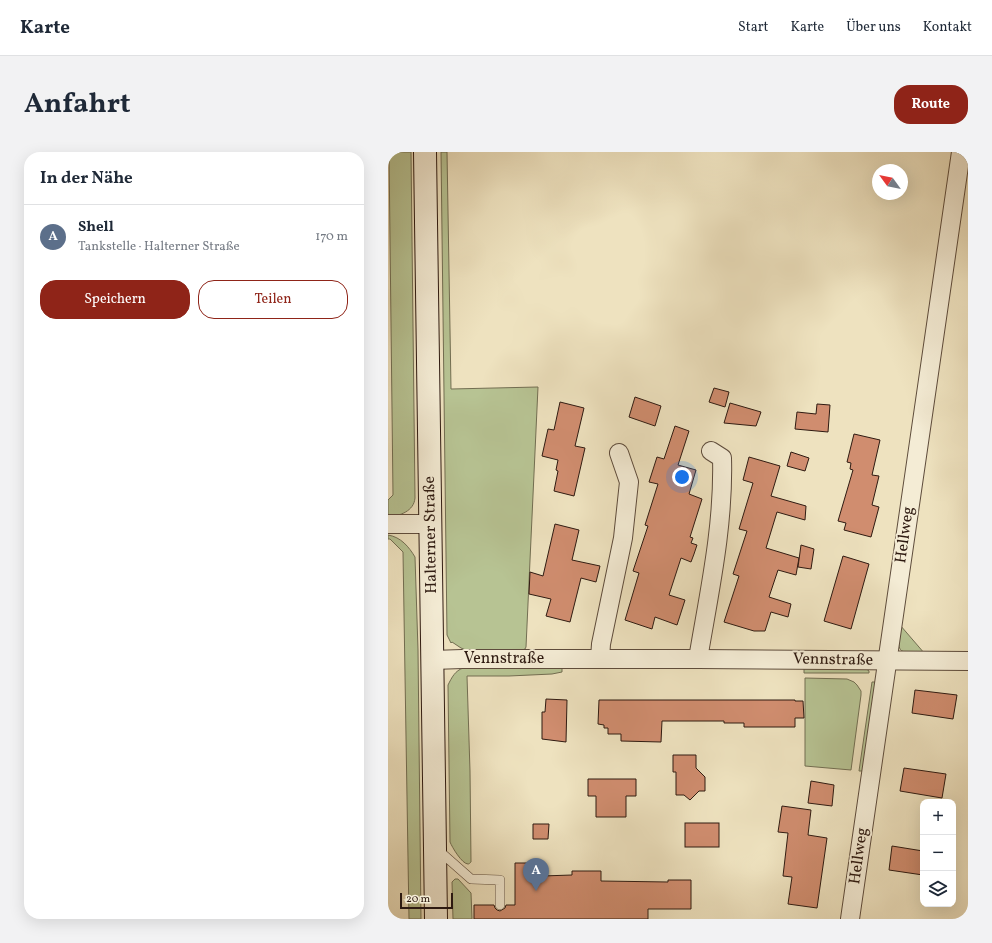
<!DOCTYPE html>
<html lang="de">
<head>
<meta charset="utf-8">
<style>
	body { margin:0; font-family:Vollkorn,serif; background:#f2f2f3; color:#1f2937 }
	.controls { position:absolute; right:12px; bottom:12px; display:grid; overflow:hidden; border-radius:8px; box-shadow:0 4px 16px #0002 }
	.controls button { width:36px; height:36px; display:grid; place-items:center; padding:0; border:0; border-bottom:1px solid #e0e1e3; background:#fff; color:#1f2937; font:20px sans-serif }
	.compass { position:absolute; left:484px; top:12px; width:36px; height:36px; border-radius:50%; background:#fff; box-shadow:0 4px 16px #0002; rotate:303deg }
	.scale { position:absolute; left:12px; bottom:10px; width:53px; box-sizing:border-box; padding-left:4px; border:2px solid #2e1a11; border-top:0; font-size:11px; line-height:14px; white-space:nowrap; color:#2e1a11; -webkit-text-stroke:3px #f4ecd5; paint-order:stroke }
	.you { position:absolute; left:294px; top:325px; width:14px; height:14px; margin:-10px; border:3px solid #fff; border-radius:50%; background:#1a73e8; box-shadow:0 0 0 6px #1a73e833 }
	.badge { display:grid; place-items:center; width:26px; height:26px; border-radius:50%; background:#8f2418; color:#fff; font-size:13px; font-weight:700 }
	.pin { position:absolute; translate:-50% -33px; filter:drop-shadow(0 1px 2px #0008) }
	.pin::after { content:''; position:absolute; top:21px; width:14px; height:12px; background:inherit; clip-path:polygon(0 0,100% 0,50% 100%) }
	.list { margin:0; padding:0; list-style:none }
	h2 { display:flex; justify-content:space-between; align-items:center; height:52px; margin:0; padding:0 16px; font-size:17px }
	h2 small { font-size:13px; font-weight:400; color:#747a83 }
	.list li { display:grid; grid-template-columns:26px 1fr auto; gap:12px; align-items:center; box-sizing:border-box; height:64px; padding:0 16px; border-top:1px solid #e0e1e3 }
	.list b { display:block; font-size:15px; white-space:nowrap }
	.list p { margin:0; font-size:13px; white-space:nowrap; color:#747a83 }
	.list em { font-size:13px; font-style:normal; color:#747a83 }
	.actions { display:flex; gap:8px; padding:12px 16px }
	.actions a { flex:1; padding:9px 0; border:1px solid #8f2418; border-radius:16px; text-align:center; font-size:14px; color:#8f2418 }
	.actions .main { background:#8f2418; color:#fff }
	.icon { flex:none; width:22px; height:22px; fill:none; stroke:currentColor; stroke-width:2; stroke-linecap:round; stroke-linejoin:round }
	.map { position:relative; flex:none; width:580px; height:767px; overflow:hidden; border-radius:16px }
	header { display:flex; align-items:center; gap:24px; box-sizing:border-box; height:56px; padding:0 20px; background:#fff; border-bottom:1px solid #e0e1e3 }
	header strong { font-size:19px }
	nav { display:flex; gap:22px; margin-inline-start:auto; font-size:14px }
	.intro { display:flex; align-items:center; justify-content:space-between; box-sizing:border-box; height:96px; padding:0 24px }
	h1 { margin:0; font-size:28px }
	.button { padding:10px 18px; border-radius:16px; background:#8f2418; color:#fff; font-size:14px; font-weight:700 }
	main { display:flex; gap:24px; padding:0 24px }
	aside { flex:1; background:#fff; border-radius:16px; box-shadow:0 4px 16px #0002 }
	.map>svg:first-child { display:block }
	.green { fill:#b7c393; stroke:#726e52 }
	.building { fill:#d08d6f; stroke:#2e1a11 }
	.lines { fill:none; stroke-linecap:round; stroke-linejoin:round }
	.service-casing { stroke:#5e4c3c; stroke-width:10 }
	.minor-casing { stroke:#5e4c3c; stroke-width:20 }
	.secondary-casing { stroke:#2e1a11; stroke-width:24 }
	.service { stroke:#f4ecd5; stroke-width:9 }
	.minor { stroke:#f4ecd5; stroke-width:18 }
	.secondary { stroke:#f4ecd5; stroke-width:22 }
	.labels { text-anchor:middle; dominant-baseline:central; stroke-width:4; stroke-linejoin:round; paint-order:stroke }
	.street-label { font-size:16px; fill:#2e1a11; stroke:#f4ecd5 }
</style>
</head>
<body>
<header>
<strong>Karte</strong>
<nav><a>Start</a><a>Karte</a><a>Über uns</a><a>Kontakt</a></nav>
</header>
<div class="intro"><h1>Anfahrt</h1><a class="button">Route</a></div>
<main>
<aside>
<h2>In der Nähe<small></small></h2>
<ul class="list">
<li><span class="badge" style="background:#5c6f8a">A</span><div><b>Shell</b><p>Tankstelle · Halterner Straße</p></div><em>170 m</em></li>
</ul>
<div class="actions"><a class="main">Speichern</a><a>Teilen</a></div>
</aside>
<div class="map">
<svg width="580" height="767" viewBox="0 0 580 767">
	<rect width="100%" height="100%" fill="#eee2bf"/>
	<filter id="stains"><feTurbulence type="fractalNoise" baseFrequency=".005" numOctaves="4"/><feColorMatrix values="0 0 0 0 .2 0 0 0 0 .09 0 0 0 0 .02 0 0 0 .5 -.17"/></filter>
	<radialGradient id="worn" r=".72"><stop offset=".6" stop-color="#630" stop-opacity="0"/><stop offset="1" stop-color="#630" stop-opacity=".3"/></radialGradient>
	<g class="green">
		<path d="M1 0H23L27 346C26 359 12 364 0 365V348L5 343Z"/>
		<polygon points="53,0 59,0 63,237 150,235 138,495 137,497 135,498 78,498 73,496 64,490 63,491 59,483"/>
		<path d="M0 383C13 385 21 395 27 405L30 498 33 767H21L15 400 2 387H0Z"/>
		<path d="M512 473 537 502C507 500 510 502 512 473Z"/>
		<path d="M174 515V520L164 522 121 524H79L82 619 83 710C82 711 81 712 80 712 74 712 64 695 62 690L60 533C64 525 67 519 75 516Z"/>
		<polygon points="416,516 477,516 481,519 481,521 416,521"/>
		<polygon points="417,526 459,527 466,530 469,533 473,539 473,543 463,618 417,614"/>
		<polygon points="484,530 489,530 476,619 471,619"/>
		<polygon points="67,727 70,727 83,741 84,767 65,767 64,730"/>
	</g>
	<g class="building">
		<polygon points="326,236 341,240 337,255 321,250"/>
		<polygon points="247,245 273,254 267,274 241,265"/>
		<polygon points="172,250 196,256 187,294 197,296 186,344 166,339 170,319 168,318 170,308 154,304 160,277 166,278"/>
		<polygon points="342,251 373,260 368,274 336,271"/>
		<polygon points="429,252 442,253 440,280 407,277 409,260 428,262"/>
		<polygon points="287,274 301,279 290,313 308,318 301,342 314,347 302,385 305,386 303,391 309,393 306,402 303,410 293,406 281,443 297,448 289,473 267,465 264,477 237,468 251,421 245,419 260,374 257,373 270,332 261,330 269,305 276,307"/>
		<polygon points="466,282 492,288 484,323 491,324 484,353 491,355 483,385 456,378 458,371 450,369 465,318 462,317 463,311 459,310"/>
		<polygon points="403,300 421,306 417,319 399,314"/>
		<polygon points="361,305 392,314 383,344 418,354 417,368 389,360 378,396 411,406 408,423 390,418 381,445 403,452 400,465 383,460 377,479 366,479 336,470 351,424 345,422 359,379 351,377 365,331 355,328"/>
		<polygon points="167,372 191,378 184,408 212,414 208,430 193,426 182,470 158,464 163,447 141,442 142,420 155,424"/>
		<polygon points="413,393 426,397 423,417 410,415"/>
		<polygon points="455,404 481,412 463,477 436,469"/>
		<polygon points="527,538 569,543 565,567 524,561"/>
		<polygon points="158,547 179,548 178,590 154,587 154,560 157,560"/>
		<polygon points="211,548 407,548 407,549 415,549 416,566 407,566 407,575 356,575 356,571 336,571 336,569 274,569 273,590 233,589 233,582 220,582 220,576 216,576 216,573 210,572"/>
		<polygon points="285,603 308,603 308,616 317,625 317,639 311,639 302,648 296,643 288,643 288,620 285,620"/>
		<polygon points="516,616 558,622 554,646 512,639"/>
		<polygon points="200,627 248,627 248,644 238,644 238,665 208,665 208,644 200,644"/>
		<polygon points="423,629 446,633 444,654 420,651"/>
		<polygon points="394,654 423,658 420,683 439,686 429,756 400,752 404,725 395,724 400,681 390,680"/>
		<rect x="297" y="671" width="34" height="24"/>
		<polygon points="145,672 161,672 160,687 145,687"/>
		<polygon points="504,694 535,699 535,723 501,718"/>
		<polygon points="127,711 154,711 154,724 184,723 184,719 213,719 213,729 280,730 280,728 303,728 303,757 260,757 260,767 86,767 86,753 106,753 107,756 109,758 112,759 117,756 118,753 127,753"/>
	</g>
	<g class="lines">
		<defs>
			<polyline id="service" points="49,697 83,727 112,728 112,753"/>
			<g id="minor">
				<polyline points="0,372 43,372"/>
				<polyline points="212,507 213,492 235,386 241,330 231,301"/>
				<path d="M310 507C321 441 336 374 334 306L323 299"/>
				<polyline points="45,508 74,507 310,507 580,509"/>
				<polyline points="462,767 573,0"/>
			</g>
			<polyline id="secondary" points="37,0 48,767"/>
		</defs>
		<use href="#service" class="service-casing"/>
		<use href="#minor" class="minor-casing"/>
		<use href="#secondary" class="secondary-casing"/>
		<use href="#service" class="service"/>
		<use href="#minor" class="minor"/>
		<use href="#secondary" class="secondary"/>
	</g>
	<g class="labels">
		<g class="street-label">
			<text transform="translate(43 383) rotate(-91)">Halterner Straße</text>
			<text transform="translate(517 383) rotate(-82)">Hellweg</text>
			<text x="116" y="507">Vennstraße</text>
			<text transform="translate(445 508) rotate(1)">Vennstraße</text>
			<text transform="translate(471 704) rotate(-82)">Hellweg</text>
		</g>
	</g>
	<rect width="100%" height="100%" filter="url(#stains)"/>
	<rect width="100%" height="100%" fill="url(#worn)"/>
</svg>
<div class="controls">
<button>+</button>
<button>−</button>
<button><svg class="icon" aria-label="layers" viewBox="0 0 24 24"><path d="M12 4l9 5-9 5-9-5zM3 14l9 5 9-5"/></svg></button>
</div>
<svg class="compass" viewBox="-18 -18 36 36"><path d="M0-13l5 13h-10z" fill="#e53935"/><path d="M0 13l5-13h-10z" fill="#747a83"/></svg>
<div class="scale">20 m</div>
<div class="you"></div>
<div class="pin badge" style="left:148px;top:739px;background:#5c6f8a">A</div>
</div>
</main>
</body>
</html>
